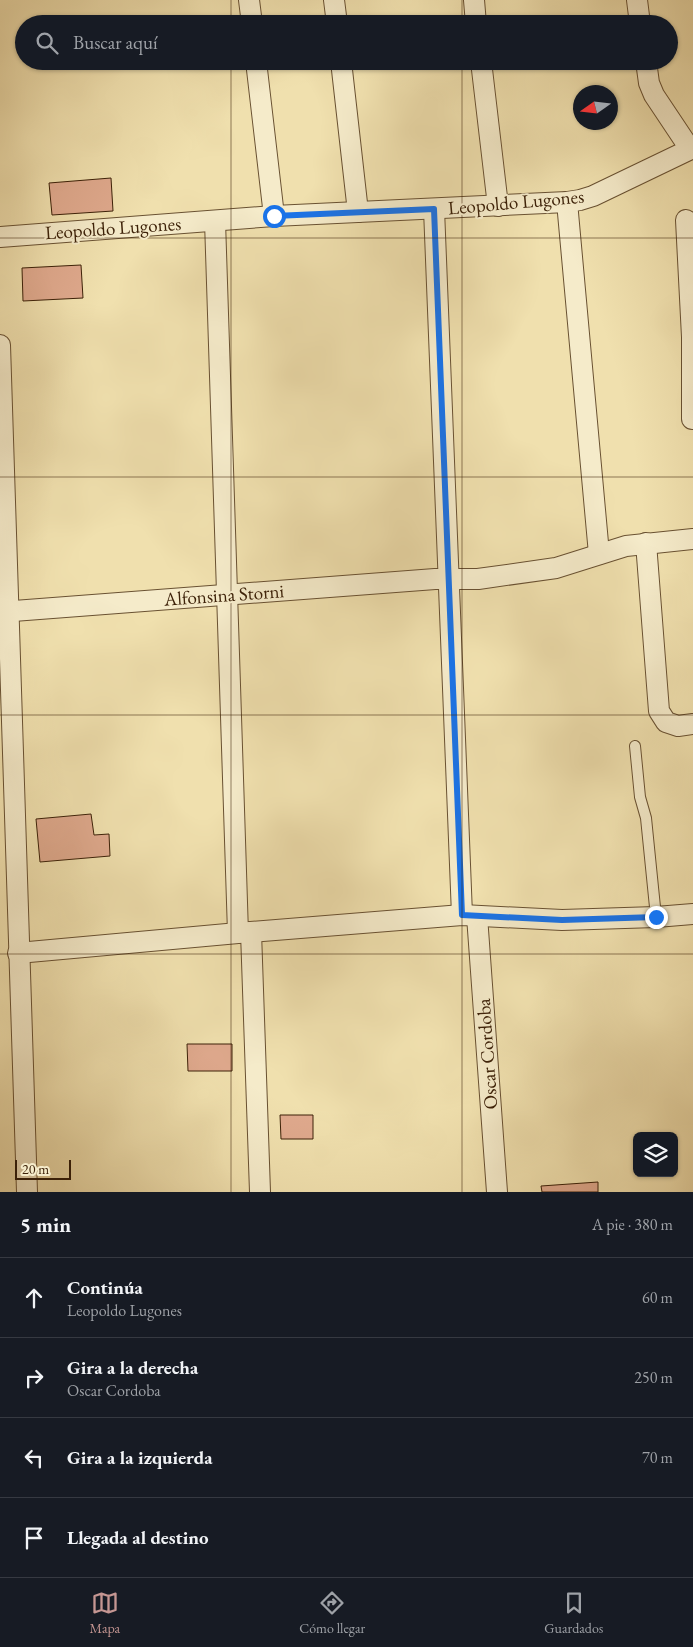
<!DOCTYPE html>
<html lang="es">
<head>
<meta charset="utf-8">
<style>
	body { margin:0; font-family:"EB Garamond",serif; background:#242831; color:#f1f3f6 }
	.controls { position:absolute; right:15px; bottom:15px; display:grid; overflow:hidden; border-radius:8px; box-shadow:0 1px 4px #0004 }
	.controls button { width:45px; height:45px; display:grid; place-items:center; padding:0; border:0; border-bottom:1px solid #363941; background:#171b24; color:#f1f3f6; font:25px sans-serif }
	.compass { position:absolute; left:573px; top:85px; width:45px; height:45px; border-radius:50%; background:#171b24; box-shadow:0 1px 4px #0004; rotate:256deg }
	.scale { position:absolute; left:15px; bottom:12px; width:56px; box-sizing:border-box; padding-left:5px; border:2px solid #3c2108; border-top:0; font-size:14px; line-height:18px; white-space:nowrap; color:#3c2108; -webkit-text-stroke:4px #f5ebca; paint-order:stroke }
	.stop { position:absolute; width:15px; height:15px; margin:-11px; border:4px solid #1a73e8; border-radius:50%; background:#fff }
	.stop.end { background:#1a73e8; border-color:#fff; box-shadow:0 1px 5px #0008 }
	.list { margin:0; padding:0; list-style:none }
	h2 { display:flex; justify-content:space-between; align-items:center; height:65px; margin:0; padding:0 20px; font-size:21px }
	h2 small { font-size:16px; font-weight:400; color:#9ea1a6 }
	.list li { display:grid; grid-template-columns:32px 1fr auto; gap:15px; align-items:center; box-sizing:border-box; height:80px; padding:0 20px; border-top:1px solid #363941 }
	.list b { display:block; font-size:19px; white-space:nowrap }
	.list p { margin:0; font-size:16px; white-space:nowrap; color:#9ea1a6 }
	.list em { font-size:16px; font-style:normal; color:#9ea1a6 }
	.icon { flex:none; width:28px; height:28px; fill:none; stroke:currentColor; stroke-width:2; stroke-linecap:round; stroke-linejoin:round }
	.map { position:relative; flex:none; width:693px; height:1192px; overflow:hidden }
	.search { position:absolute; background:#171b24; box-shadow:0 1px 4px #0004; left:15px; right:15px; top:15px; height:55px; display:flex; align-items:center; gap:12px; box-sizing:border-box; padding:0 18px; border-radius:28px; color:#9ea1a6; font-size:19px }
	.sheet { height:385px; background:#171b24 }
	nav { display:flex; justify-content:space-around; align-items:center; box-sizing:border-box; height:70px; border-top:1px solid #363941; background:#171b24; font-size:14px; color:#9ea1a6 }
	nav a { display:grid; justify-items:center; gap:2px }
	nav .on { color:#c59692 }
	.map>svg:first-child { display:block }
	.building { fill:#dfa98d; stroke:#3c2108 }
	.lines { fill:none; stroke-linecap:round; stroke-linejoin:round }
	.service-casing { stroke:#695132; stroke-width:12 }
	.minor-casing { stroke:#695132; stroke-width:22 }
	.service { stroke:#f5ebca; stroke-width:10 }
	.minor { stroke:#f5ebca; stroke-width:20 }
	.route { stroke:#1a73e8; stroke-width:6 }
	.grid { fill:none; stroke:#3c2108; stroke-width:1; stroke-opacity:0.55 }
	.labels { text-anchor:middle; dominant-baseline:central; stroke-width:4; stroke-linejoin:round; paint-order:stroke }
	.street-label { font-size:19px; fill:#3c2108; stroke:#f5ebca }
</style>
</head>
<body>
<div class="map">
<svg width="693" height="1192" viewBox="0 0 693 1192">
	<rect width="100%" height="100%" fill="#f0e0ae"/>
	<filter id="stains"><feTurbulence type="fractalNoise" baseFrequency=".004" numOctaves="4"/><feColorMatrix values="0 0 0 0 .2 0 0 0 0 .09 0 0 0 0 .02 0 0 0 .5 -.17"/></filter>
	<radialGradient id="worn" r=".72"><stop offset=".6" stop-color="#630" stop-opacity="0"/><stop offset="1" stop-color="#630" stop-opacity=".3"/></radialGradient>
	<g class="building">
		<polygon points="111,178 113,211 52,215 49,183"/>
		<polygon points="81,265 83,298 23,301 22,268"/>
		<polygon points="91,814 94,835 109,834 110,856 40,862 36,819"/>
		<polygon points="187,1044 232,1044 232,1071 188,1071"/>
		<polygon points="280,1115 313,1115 313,1139 281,1139"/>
		<polygon points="598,1182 598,1192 542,1192 541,1186"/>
	</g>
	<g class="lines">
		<defs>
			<polyline id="service" points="635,746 640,797 646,818 656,917"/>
			<g id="minor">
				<polyline points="249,0 252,24"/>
				<polyline points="334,0 337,24"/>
				<polyline points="474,0 476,24"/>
				<polyline points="637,0 640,24"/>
				<polyline points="256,61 274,216"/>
				<polyline points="341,61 358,212"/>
				<polyline points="481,61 498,206"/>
				<polyline points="646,61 649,83 654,95 690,149"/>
				<polyline points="567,202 599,554"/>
				<polyline points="434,209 462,915"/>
				<polyline points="686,220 692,337 692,419"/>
				<polyline points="215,221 238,933"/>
				<polyline points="0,237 274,216 567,202 580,200 593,196 693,148"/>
				<polyline points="0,345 27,1192"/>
				<polyline points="646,543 659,711 666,722 678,726 693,724"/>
				<polyline points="0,612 435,579 478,579 556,568 626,546 693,539"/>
				<polyline points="477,916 497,1192"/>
				<polyline points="251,932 260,1192"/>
				<polyline points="18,953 238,933 462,915 562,920 656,917 693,914"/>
			</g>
		</defs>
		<use href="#service" class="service-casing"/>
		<use href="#minor" class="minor-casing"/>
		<use href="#service" class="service"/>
		<use href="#minor" class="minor"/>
	</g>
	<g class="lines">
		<polyline class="route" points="274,216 434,209 462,915 562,920 656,917"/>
	</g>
	<path class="grid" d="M231 0V24M462 0V24M231 61V1192M462 61V1192M0 238H693M0 477H693M0 715H693M0 954H693"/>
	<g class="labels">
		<g class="street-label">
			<text transform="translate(516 202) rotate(-5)">Leopoldo Lugones</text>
			<text transform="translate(113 228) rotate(-4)">Leopoldo Lugones</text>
			<text transform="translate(224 595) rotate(-4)">Alfonsina Storni</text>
			<text transform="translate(487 1054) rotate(-94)">Oscar Cordoba</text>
		</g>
	</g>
	<rect width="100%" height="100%" filter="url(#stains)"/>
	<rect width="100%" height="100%" fill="url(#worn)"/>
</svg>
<div class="controls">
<button><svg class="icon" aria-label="layers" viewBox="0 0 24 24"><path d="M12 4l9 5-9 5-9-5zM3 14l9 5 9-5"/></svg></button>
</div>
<svg class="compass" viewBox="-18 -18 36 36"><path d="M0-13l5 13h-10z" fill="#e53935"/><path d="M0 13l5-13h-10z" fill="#9ea1a6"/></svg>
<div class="scale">20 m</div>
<div class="stop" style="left:274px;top:216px"></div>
<div class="stop end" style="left:656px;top:917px"></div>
<div class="search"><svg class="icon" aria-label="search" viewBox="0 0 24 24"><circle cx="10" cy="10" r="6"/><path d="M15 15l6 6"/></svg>Buscar aquí</div>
</div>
<section class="sheet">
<h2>5 min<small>A pie · 380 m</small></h2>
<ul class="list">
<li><svg class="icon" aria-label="ahead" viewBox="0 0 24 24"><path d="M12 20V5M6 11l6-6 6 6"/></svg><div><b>Continúa</b><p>Leopoldo Lugones</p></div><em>60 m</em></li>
<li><svg class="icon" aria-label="right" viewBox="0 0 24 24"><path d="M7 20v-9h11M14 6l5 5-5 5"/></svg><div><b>Gira a la derecha</b><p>Oscar Cordoba</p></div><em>250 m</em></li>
<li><svg class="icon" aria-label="left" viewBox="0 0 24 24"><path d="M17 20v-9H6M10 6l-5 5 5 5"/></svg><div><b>Gira a la izquierda</b></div><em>70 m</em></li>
<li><svg class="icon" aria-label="arrive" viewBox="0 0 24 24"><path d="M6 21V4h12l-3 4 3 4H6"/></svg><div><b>Llegada al destino</b></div></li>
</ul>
</section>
<nav>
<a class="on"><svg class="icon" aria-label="map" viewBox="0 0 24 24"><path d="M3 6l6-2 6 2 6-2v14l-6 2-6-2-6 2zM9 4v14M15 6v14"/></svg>Mapa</a>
<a><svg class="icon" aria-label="directions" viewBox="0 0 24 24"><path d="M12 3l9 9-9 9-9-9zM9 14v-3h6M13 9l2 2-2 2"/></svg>Cómo llegar</a>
<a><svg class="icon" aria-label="saved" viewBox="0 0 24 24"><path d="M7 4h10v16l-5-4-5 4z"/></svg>Guardados</a>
</nav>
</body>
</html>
